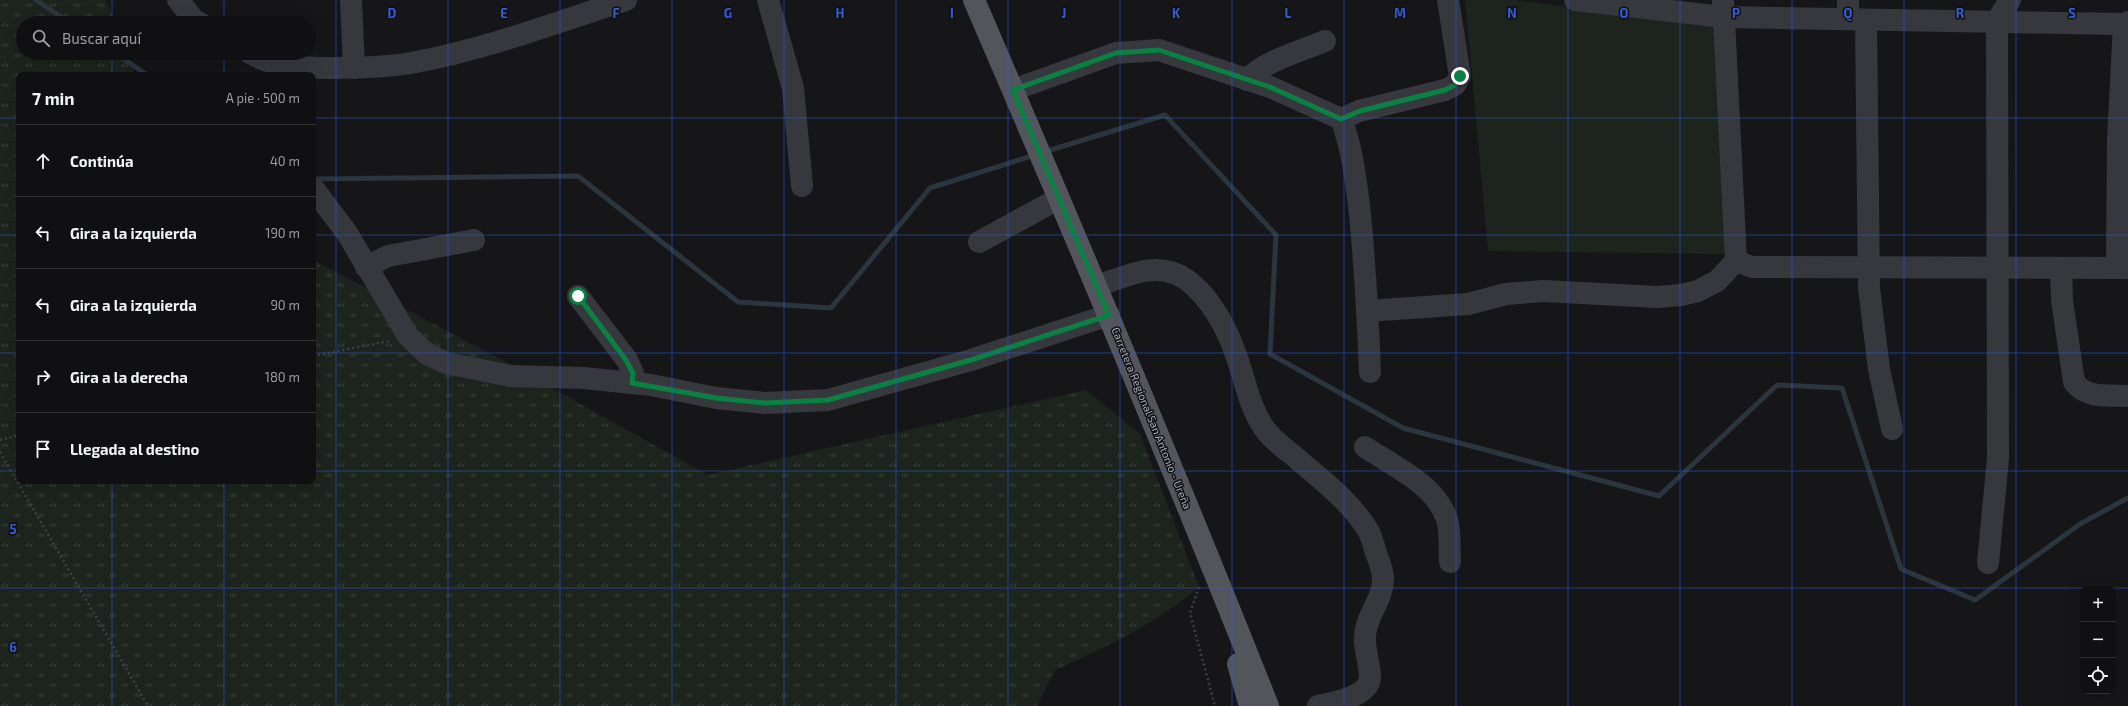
<!DOCTYPE html>
<html lang="es">
<head>
<meta charset="utf-8">
<style>
	body { margin:0; font-family:"Exo 2",sans-serif; background:#1e1e21; color:#f1f3f6 }
	.controls { position:absolute; right:12px; bottom:12px; display:grid; overflow:hidden; border-radius:8px; box-shadow:0 4px 16px #0002 }
	.controls button { width:36px; height:36px; display:grid; place-items:center; padding:0; border:0; border-bottom:1px solid #303033; background:#101013; color:#f1f3f6; font:20px sans-serif }
	.stop { position:absolute; width:12px; height:12px; margin:-9px; border:3px solid #0b8043; border-radius:50%; background:#fff }
	.stop.end { background:#0b8043; border-color:#fff; box-shadow:0 1px 4px #0008 }
	.list { margin:0; padding:0; list-style:none }
	h2 { display:flex; justify-content:space-between; align-items:center; height:52px; margin:0; padding:0 16px; font-size:17px }
	h2 small { font-size:13px; font-weight:400; color:#9c9da0 }
	.list li { display:grid; grid-template-columns:26px 1fr auto; gap:12px; align-items:center; box-sizing:border-box; height:72px; padding:0 16px; border-top:1px solid #303033 }
	.list b { display:block; font-size:15px; white-space:nowrap }
	.list em { font-size:13px; font-style:normal; color:#9c9da0 }
	.icon { flex:none; width:22px; height:22px; fill:none; stroke:currentColor; stroke-width:2; stroke-linecap:round; stroke-linejoin:round }
	.map { position:relative; flex:none; width:2128px; height:706px; overflow:hidden }
	.search { position:absolute; background:#101013; box-shadow:0 4px 16px #0002; left:16px; top:16px; width:300px; height:44px; display:flex; align-items:center; gap:10px; box-sizing:border-box; padding:0 14px; border-radius:22px; color:#9c9da0; font-size:15px }
	.panel { position:absolute; background:#101013; box-shadow:0 4px 16px #0002; left:16px; top:72px; width:300px; height:412px; border-radius:8px }
	.map>svg:first-child { display:block }
	.grass { fill:url(#grass-tufts) }
	.pitch { fill:#1c241d }
	.lines { fill:none; stroke-linecap:round; stroke-linejoin:round }
	.stream { stroke:#2b353e; stroke-width:5 }
	.path { stroke:#3d3f45; stroke-width:2.5; stroke-dasharray:2 3; stroke-linecap:butt }
	.minor { stroke:#37383e; stroke-width:22 }
	.major { stroke:#53555d; stroke-width:22 }
	.route { stroke:#0b8043; stroke-width:5 }
	.grid { fill:none; stroke:#325cd4; stroke-width:1; stroke-opacity:0.55 }
	.labels { text-anchor:middle; dominant-baseline:central; stroke-width:3; stroke-linejoin:round; paint-order:stroke }
	.street-label { font-size:11px; fill:#a7acba; stroke:#111114 }
	.grid-label { font-size:13px; text-anchor:middle; font-weight:bold; fill:#325cd4; stroke:#111114; stroke-width:3; stroke-linejoin:round; paint-order:stroke }
</style>
</head>
<body>
<div class="map">
<svg width="2128" height="706" viewBox="0 0 2128 706">
	<defs>
		<pattern id="grass-tufts" width="24" height="20" patternUnits="userSpaceOnUse"><rect width="24" height="20" fill="#1c241d"/><path d="M3 7l-1-3M5 7V3M7 7l1-3M15 17l-1-3M17 17v-4M19 17l1-3" fill="none" stroke="#3a413c"/></pattern>
	</defs>
	<rect width="100%" height="100%" fill="#161619"/>
	<path class="grass" d="M0 0H106L115 23H23V53H126L135 75H19V481H313V260L500 359 708 475 1086 390 1140 434 1199 587C1156 624 1106 647 1055 670L1037 706H0Z"/>
	<polygon class="pitch" points="1465,0 1515,0 1715,25 1725,254 1488,251"/>
	<g class="lines">
		<g class="stream">
			<polyline points="36,0 70,23"/>
			<polyline points="115,53 147,75"/>
			<polyline points="1044,152 1165,115 1276,235 1270,354 1403,428 1659,496 1777,385 1842,388 1901,569 1975,600 2080,524 2128,498"/>
			<polyline points="313,179 578,176 738,302 831,308 930,188 1035,155"/>
		</g>
		<g class="path">
			<polyline points="313,356 389,341"/>
			<polyline points="0,440 19,435"/>
			<polyline points="0,452 148,706"/>
			<polyline points="1199,587 1190,613 1215,706"/>
		</g>
		<g class="minor">
			<polyline points="178,0 194,20 200,23"/>
			<polyline points="351,0 354,68"/>
			<polyline points="768,0 793,88 802,186"/>
			<polyline points="1575,0 1724,17 2124,24 2128,22"/>
			<polyline points="1848,0 1848,18"/>
			<polyline points="1866,20 1869,288 1879,369 1892,429"/>
			<path d="M250 53C276 68 303 68 332 68 358 68 385 67 411 63 484 50 555 23 626 0"/>
			<path d="M1247 80C1262 62 1303 50 1325 41"/>
			<path d="M1013 90 1116 53 1159 50 1270 87 1341 119C1353 150 1356 182 1360 214 1365 267 1368 319 1370 372"/>
			<polyline points="1341,119 1359,111 1445,90 1455,85 1460,76 1448,0"/>
			<polyline points="313,188 347,233 408,336 427,354 446,363 510,376 584,378 651,385 716,398 765,403 828,400 971,360 1109,315"/>
			<polyline points="979,242 1058,199"/>
			<polyline points="1736,261 1752,267 2128,268"/>
			<polyline points="366,267 388,256 474,240"/>
			<path d="M2061 268 2062 300 2074 382C2086 399 2109 395 2128 396"/>
			<polyline points="2117,268 2118,139 2124,24"/>
			<path d="M1097 286C1127 276 1158 259 1187 280 1210 297 1227 328 1236 355 1245 380 1249 406 1264 428 1271 439 1284 448 1294 456 1320 479 1351 501 1369 532 1372 538 1374 546 1376 553 1379 561 1382 568 1383 577 1384 599 1366 615 1365 636 1364 650 1370 664 1370 677 1370 696 1333 703 1318 706"/>
			<polyline points="578,296 627,360 633,373 632,383"/>
			<polyline points="1367,311 1468,304 1506,294 1543,291 1657,297 1681,295 1698,291 1717,281 1736,261 1723,0"/>
			<path d="M1365 447C1393 466 1435 484 1447 519 1451 531 1449 549 1450 562"/>
			<polyline points="1988,563 1998,458 1997,22 1998,19 2010,0"/>
		</g>
		<g class="major">
			<path d="M974 0C1075 234 1174 469 1268 706"/>
			<polyline points="1238,664 1250,706"/>
		</g>
	</g>
	<g class="lines">
		<polyline class="route" points="578,296 626,360 633,373 632,383 716,398 765,403 828,400 971,360 1109,315 1013,90 1116,53 1159,50 1270,87 1341,119 1360,111 1445,90 1455,85 1460,76"/>
	</g>
	<path class="grid" d="M112 0V23M224 0V23M336 0V706M448 0V706M560 0V706M672 0V706M784 0V706M896 0V706M1008 0V706M1120 0V706M1232 0V706M1344 0V706M1456 0V706M1568 0V706M1680 0V706M1792 0V706M1904 0V706M2016 0V706M112 53V75M224 53V75M0 118H19M313 118H2128M0 235H19M313 235H2128M0 353H19M313 353H2128M0 471H19M313 471H2128M112 481V706M224 481V706M0 588H2128"/>
	<g class="labels">
		<g class="street-label">
			<text transform="translate(1152 418) rotate(68)">Carretera Regional San Antonio - Ureña</text>
		</g>
	</g>
	<g class="grid-label">
		<text x="392" y="18">D</text>
		<text x="504" y="18">E</text>
		<text x="616" y="18">F</text>
		<text x="728" y="18">G</text>
		<text x="840" y="18">H</text>
		<text x="952" y="18">I</text>
		<text x="1064" y="18">J</text>
		<text x="1176" y="18">K</text>
		<text x="1288" y="18">L</text>
		<text x="1400" y="18">M</text>
		<text x="1512" y="18">N</text>
		<text x="1624" y="18">O</text>
		<text x="1736" y="18">P</text>
		<text x="1848" y="18">Q</text>
		<text x="1960" y="18">R</text>
		<text x="2072" y="18">S</text>
		<text x="13" y="534">5</text>
		<text x="13" y="652">6</text>
	</g>
</svg>
<div class="controls">
<button>+</button>
<button>−</button>
<button><svg class="icon" aria-label="locate" viewBox="0 0 24 24"><circle cx="12" cy="12" r="6"/><path d="M12 2v4M12 18v4M2 12h4M18 12h4"/></svg></button>
</div>
<div class="stop" style="left:578px;top:296px"></div>
<div class="stop end" style="left:1460px;top:76px"></div>
<div class="search"><svg class="icon" aria-label="search" viewBox="0 0 24 24"><circle cx="10" cy="10" r="6"/><path d="M15 15l6 6"/></svg>Buscar aquí</div>
<section class="panel">
<h2>7 min<small>A pie · 500 m</small></h2>
<ul class="list">
<li><svg class="icon" aria-label="ahead" viewBox="0 0 24 24"><path d="M12 20V5M6 11l6-6 6 6"/></svg><div><b>Continúa</b></div><em>40 m</em></li>
<li><svg class="icon" aria-label="left" viewBox="0 0 24 24"><path d="M17 20v-9H6M10 6l-5 5 5 5"/></svg><div><b>Gira a la izquierda</b></div><em>190 m</em></li>
<li><svg class="icon" aria-label="left" viewBox="0 0 24 24"><path d="M17 20v-9H6M10 6l-5 5 5 5"/></svg><div><b>Gira a la izquierda</b></div><em>90 m</em></li>
<li><svg class="icon" aria-label="right" viewBox="0 0 24 24"><path d="M7 20v-9h11M14 6l5 5-5 5"/></svg><div><b>Gira a la derecha</b></div><em>180 m</em></li>
<li><svg class="icon" aria-label="arrive" viewBox="0 0 24 24"><path d="M6 21V4h12l-3 4 3 4H6"/></svg><div><b>Llegada al destino</b></div></li>
</ul>
</section>
</div>
</body>
</html>
